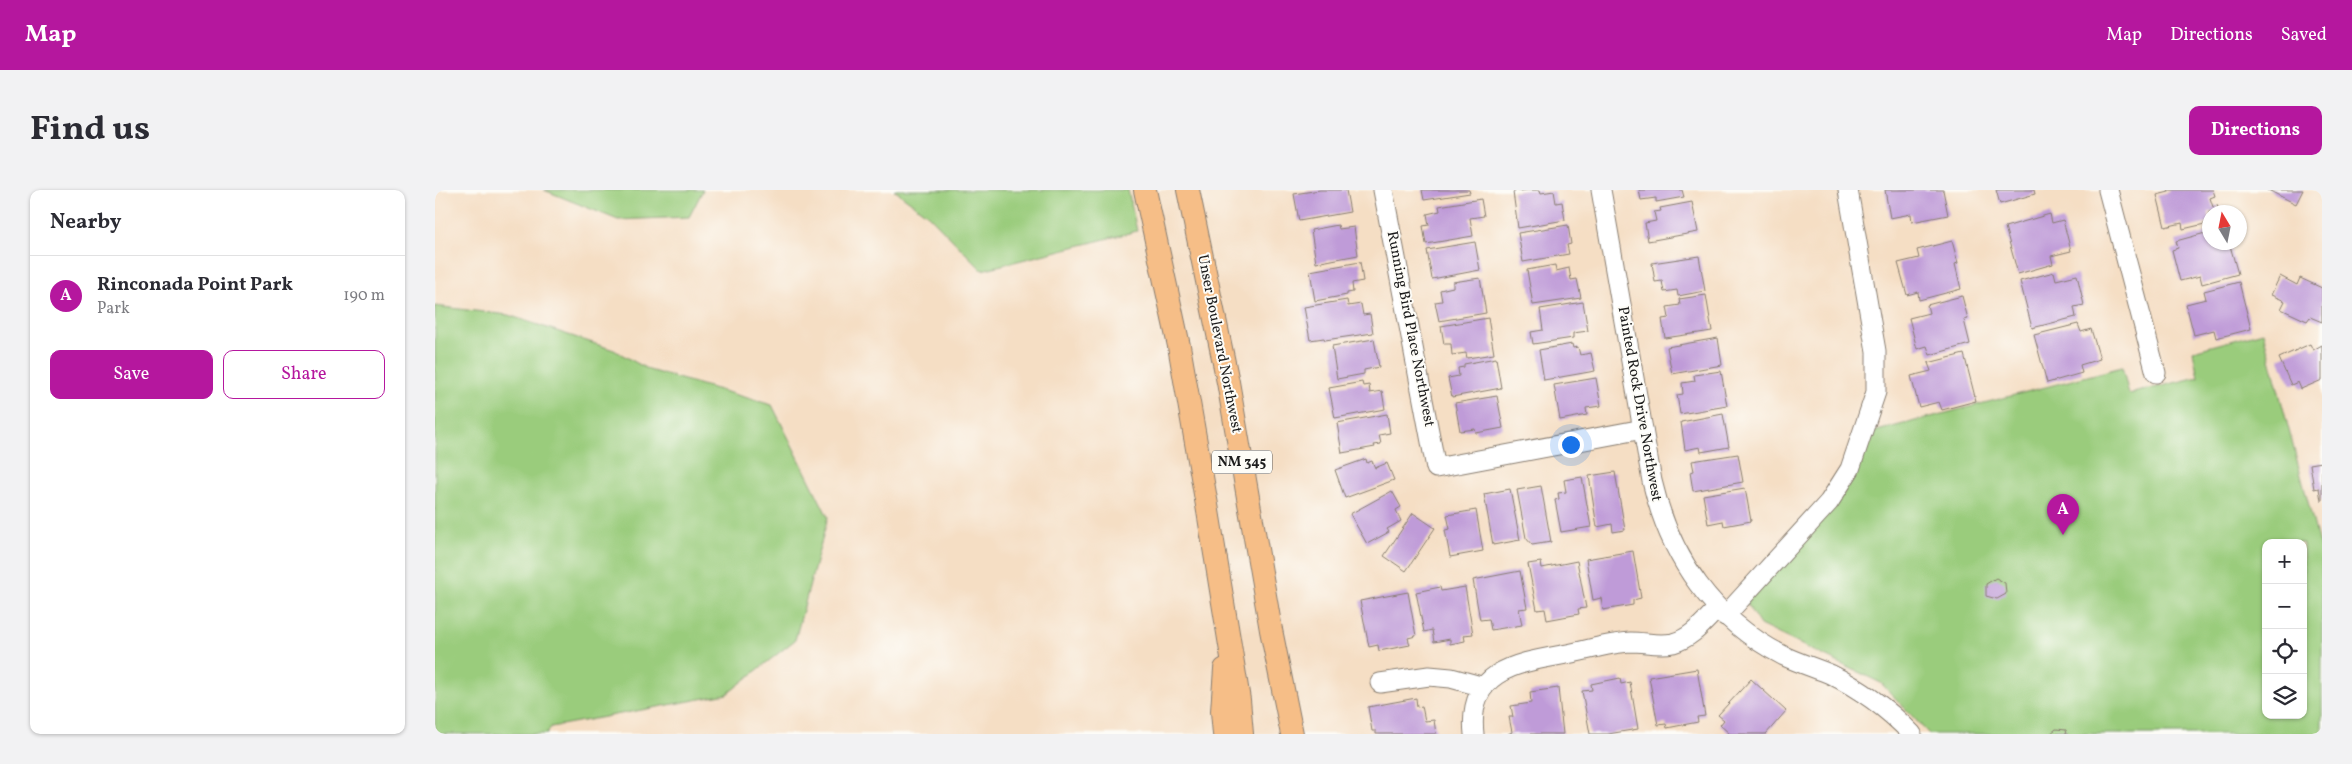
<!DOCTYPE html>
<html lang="en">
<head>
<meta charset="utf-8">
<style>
	body { margin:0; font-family:Vollkorn,serif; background:#f2f2f3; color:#2b2b33 }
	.controls { position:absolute; right:15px; bottom:15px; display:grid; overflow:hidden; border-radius:10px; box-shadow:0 1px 4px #0004 }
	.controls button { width:45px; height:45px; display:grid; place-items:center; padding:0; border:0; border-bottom:1px solid #e1e1e2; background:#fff; color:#2b2b33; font:25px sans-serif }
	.compass { position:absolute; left:1767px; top:15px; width:45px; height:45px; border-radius:50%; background:#fff; box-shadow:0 1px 4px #0004; rotate:350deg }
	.you { position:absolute; left:1135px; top:254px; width:18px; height:18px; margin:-12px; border:4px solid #fff; border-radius:50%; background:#1a73e8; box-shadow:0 0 0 8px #1a73e833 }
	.badge { display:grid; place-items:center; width:32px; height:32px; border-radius:50%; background:#b5179e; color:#fff; font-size:16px; font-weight:700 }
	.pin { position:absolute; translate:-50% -41px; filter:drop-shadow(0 1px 2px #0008) }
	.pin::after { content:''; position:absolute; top:26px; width:18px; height:15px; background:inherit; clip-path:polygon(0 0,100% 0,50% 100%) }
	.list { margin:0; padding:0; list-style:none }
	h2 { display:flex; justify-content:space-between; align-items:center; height:65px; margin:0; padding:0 20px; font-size:21px }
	h2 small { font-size:16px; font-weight:400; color:#7c7c81 }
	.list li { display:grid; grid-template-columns:32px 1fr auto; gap:15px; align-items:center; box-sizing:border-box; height:80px; padding:0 20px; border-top:1px solid #e1e1e2 }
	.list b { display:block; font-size:19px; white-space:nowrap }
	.list p { margin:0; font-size:16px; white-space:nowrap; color:#7c7c81 }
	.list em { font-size:16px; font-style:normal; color:#7c7c81 }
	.actions { display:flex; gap:10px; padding:15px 20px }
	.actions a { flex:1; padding:11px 0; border:1px solid #b5179e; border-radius:10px; text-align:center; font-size:18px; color:#b5179e }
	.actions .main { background:#b5179e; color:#fff }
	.icon { flex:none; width:28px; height:28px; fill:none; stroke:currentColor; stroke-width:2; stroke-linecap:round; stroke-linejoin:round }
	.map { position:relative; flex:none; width:1887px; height:544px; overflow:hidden; border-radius:10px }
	header { display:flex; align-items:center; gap:30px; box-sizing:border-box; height:70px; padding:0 25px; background:#b5179e; color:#fff }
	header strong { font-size:24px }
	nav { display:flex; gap:28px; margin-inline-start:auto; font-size:18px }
	.intro { display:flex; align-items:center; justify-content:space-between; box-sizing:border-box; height:120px; padding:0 30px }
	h1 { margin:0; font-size:35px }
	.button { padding:12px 22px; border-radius:10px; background:#b5179e; color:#fff; font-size:18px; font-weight:700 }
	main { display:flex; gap:30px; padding:0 30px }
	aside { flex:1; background:#fff; border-radius:10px; box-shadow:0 1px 4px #0004 }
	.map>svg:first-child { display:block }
	.green { fill:#9acc7c; stroke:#5b744c; fill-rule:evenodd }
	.building { fill:#bf9bd8 }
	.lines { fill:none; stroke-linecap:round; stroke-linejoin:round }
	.minor-casing { stroke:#887d70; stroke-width:21 }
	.major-casing { stroke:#887d70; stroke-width:24 }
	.minor { stroke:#fff; stroke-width:19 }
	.major { stroke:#f6be87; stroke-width:22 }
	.labels { text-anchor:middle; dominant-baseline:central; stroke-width:4; stroke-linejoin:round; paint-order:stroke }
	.shield { fill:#fdfcf7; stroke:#605f5e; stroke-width:1 }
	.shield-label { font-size:14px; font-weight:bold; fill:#1c1c1c }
	.street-label { font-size:15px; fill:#1c1c1c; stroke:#fdfcf7 }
</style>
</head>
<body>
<header>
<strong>Map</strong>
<nav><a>Map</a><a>Directions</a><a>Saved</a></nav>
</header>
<div class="intro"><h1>Find us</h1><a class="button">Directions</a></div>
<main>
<aside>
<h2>Nearby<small></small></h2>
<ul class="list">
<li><span class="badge">A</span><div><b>Rinconada Point Park</b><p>Park</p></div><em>190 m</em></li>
</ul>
<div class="actions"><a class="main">Save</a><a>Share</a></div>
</aside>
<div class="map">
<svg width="1887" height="544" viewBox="0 0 1887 544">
	<rect width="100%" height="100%" fill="#fdfcf7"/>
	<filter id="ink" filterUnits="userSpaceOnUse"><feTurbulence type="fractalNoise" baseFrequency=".02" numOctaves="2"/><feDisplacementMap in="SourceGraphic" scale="10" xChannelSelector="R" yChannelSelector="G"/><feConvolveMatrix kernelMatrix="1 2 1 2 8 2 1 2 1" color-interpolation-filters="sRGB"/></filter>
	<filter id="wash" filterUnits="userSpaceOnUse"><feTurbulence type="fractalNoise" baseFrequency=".0096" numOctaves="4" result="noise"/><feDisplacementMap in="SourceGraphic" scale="20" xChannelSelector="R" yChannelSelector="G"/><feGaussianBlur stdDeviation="1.12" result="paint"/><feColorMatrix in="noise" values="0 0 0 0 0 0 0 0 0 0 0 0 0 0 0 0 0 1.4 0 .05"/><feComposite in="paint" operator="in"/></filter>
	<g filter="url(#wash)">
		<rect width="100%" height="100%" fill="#f5dec4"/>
		<g class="green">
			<polygon points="109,0 268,0 254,27 183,30"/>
			<polygon points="459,0 693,0 702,41 547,80 493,25"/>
			<polygon points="0,116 73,125 179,160 214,180 337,215 393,327 360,450 292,504 116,537 112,544 0,544"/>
			<path d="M1828 142 1887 365V544H1494L1446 493 1325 435 1311 413 1417 289 1438 242 1687 177 1694 204 1763 187 1758 161ZM1831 353H1868V525H1831Z"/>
		</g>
		<g id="blocks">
			<g class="building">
				<polygon points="885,0 911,0 915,22 864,31 859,4"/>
				<polygon points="987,0 1034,0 1035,3 989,10"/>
				<polygon points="1092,0 1105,0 1106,3 1119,1 1121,13 1127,12 1130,30 1083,38 1078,2"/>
				<polygon points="1204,0 1247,0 1249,7 1221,12 1221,8 1206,10"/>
				<polygon points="1450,0 1508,0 1513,25 1477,32 1476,24 1455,28"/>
				<polygon points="1561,0 1599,0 1600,4 1565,14"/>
				<polygon points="1733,0 1778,0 1780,6 1775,8 1778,17 1782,15 1784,22 1774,22 1774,33 1748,39 1747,33 1730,37 1722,5 1734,2"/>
				<polygon points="1833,0 1868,0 1861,14"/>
				<polygon points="1046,9 1049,26 1035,28 1038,46 991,54 988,36 994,35 992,24 1005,21 1004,16"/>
				<polygon points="1257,12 1263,42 1213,51 1210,33 1221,31 1219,22 1226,21 1225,18"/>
				<polygon points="1615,24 1617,33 1628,30 1636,61 1616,66 1618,74 1583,84 1570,37"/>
				<polygon points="903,35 904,39 919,37 923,65 881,73 876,40"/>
				<polygon points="1133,35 1136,54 1132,55 1134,64 1088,72 1083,43"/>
				<polygon points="1774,42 1774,52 1794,52 1803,84 1767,94 1765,86 1745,91 1737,60 1743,58 1741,51"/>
				<polygon points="1517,51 1523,73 1520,74 1526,99 1484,110 1483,102 1472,105 1463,73 1484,68 1482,60"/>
				<polygon points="1040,52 1045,80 997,89 992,60"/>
				<polygon points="1264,66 1270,101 1243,106 1242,100 1229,102 1227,91 1220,92 1217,73"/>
				<polygon points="925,72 928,91 917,93 918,102 912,103 912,105 880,111 875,81"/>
				<polygon points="1120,75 1121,81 1134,78 1136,90 1142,89 1146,108 1098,115 1092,80"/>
				<polygon points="1619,82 1621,90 1642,85 1649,115 1639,117 1641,127 1597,138 1585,91"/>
				<polygon points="1845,86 1862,95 1865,88 1887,98 1887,132 1875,127 1872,131 1846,119 1850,111 1836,105"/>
				<polygon points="1045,88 1051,123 1004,131 1000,112 1007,111 1005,100 1018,97 1018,92"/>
				<polygon points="1804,92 1816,139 1781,148 1779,140 1759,145 1751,114 1771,109 1769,101"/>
				<polygon points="1271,105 1277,141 1230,148 1227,129 1234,128 1232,117 1245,115 1244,109"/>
				<polygon points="1527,106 1533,129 1529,130 1535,154 1495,165 1492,156 1482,159 1474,128 1494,123 1492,115"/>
				<polygon points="912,110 913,116 926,114 928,125 935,124 938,143 890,150 889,148 875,150 869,117"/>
				<polygon points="1148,112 1153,141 1138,143 1138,148 1098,154 1096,142 1108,140 1105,119"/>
				<polygon points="1053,128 1059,164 1032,168 1031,163 1017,165 1016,154 1009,154 1006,136"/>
				<polygon points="1643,134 1646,142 1656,139 1665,169 1645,175 1647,183 1612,193 1599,145"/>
				<polygon points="1283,148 1287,175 1237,184 1232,157"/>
				<polygon points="939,149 944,177 929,180 929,184 902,189 897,156"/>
				<polygon points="1137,154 1138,158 1143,157 1145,165 1156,163 1160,181 1109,190 1104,160"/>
				<polygon points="1875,154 1878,160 1887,155 1887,190 1866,199 1863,192 1856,195 1844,168"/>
				<polygon points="1529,164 1541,211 1507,220 1504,212 1484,217 1476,186 1496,181 1493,173"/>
				<polygon points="1061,168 1066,198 1017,207 1013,188 1024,186 1023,178 1029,177 1029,174"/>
				<polygon points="1286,181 1292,216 1245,224 1242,205 1248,204 1247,193 1260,191 1259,185"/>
				<polygon points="1161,188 1166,216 1151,218 1152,225 1125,230 1119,195"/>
				<polygon points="927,192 928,196 934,195 935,203 947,201 950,219 900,228 894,198"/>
				<polygon points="1062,206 1068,238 1041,243 1040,239 1025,241 1020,213"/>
				<polygon points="952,224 955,243 944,245 946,254 939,255 940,257 907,263 902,233"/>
				<polygon points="1288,224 1294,257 1266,262 1265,257 1250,260 1246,232"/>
				<polygon points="1303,264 1308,292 1258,301 1255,282 1259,281 1257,271"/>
				<polygon points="931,269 932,273 937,271 940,278 952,273 959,290 910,308 900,280"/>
				<polygon points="1887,272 1887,311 1886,311 1884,298 1879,299 1875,274"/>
				<polygon points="1180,282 1190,340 1178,342 1177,334 1162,337 1154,286"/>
				<polygon points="1147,287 1156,337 1126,342 1120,310 1124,309 1123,303 1131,302 1129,290"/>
				<polygon points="1106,296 1116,352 1097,355 1091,348 1082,300"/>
				<polygon points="1310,298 1316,331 1289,336 1288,331 1273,334 1268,305"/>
				<polygon points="1075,299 1085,350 1058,355 1049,304"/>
				<polygon points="957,301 966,317 961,320 966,331 952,339 954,342 932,354 915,324"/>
				<polygon points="1041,320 1048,361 1015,367 1010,340 1015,339 1012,325"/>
				<polygon points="978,323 1000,338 971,381 949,366"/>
				<polygon points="1198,361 1206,408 1198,410 1198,415 1168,420 1166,408 1158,410 1151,369"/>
				<polygon points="1142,371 1151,418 1143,419 1144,424 1112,430 1110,419 1102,420 1093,374 1106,372 1107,378"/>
				<polygon points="1085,381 1092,418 1084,419 1087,435 1056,440 1054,429 1045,430 1038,390"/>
				<polygon points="1561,388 1570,393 1571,404 1562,409 1551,406 1551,394"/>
				<polygon points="1005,397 1006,401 1030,397 1038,444 1029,445 1030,451 1015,454 1015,449 999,452 997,440 989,442 981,402"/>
				<polygon points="973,402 981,446 973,448 975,455 944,461 943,455 934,457 925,411"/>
				<polygon points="1262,479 1270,526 1262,527 1263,532 1232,538 1231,534 1223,535 1214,487"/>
				<polygon points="1185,488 1186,494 1195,492 1203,539 1173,544 1155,544 1147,501 1157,500 1156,494"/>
				<polygon points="1316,489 1351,521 1331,544 1295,544 1285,535 1289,530 1283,525"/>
				<polygon points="1123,498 1128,544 1073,544 1077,542 1074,527 1078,527 1076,516 1096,513 1095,502"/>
				<polygon points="981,508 982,517 987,516 990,531 999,530 1001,544 941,544 941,541 937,541 933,517"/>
				<polygon points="1621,539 1631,540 1632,544 1615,544"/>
			</g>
		</g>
	</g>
	<g filter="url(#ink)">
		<use href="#blocks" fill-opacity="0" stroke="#887d70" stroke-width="1"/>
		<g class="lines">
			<defs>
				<g id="minor">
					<polyline points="948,0 1001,278 1208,239"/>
					<path d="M1166 0 1217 291C1235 368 1278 430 1349 466 1364 473 1380 478 1395 484 1426 499 1453 519 1477 544"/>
					<polyline points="1673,0 1721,183"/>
					<polyline points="1290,426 1394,312 1415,279 1441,202 1441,161 1413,0"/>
					<polyline points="945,493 994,486 1016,488 1049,497"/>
					<path d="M1039 544C1032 479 1083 473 1132 464 1153 460 1175 453 1196 452 1210 452 1224 456 1238 453 1257 448 1270 431 1283 418"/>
				</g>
				<g id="major">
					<polyline points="710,0 744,156 773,321 804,510 807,544"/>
					<polyline points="753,0 793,192 836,440 857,544"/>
					<polyline points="789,544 787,521 790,479"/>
				</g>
			</defs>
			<use href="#minor" class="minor-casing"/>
			<use href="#major" class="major-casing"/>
			<use href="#minor" class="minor"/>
			<use href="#major" class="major"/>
		</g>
	</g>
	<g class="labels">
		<rect class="shield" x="777" y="260.5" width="60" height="23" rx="4"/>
		<g class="shield-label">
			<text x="807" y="272">NM 345</text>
		</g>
		<g class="street-label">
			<text transform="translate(975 139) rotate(79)">Running Bird Place Northwest</text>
			<text transform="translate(784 154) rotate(79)">Unser Boulevard Northwest</text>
			<text transform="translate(1204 214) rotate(80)">Painted Rock Drive Northwest</text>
		</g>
	</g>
</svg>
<div class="controls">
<button>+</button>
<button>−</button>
<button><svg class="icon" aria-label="locate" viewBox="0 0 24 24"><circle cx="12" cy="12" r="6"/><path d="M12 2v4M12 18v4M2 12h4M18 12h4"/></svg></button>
<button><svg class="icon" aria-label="layers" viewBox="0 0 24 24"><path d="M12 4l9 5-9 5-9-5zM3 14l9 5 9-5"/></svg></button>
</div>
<svg class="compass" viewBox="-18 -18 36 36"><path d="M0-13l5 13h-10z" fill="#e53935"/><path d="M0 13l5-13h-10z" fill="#7c7c81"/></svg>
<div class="you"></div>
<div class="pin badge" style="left:1628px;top:345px">A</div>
</div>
</main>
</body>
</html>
